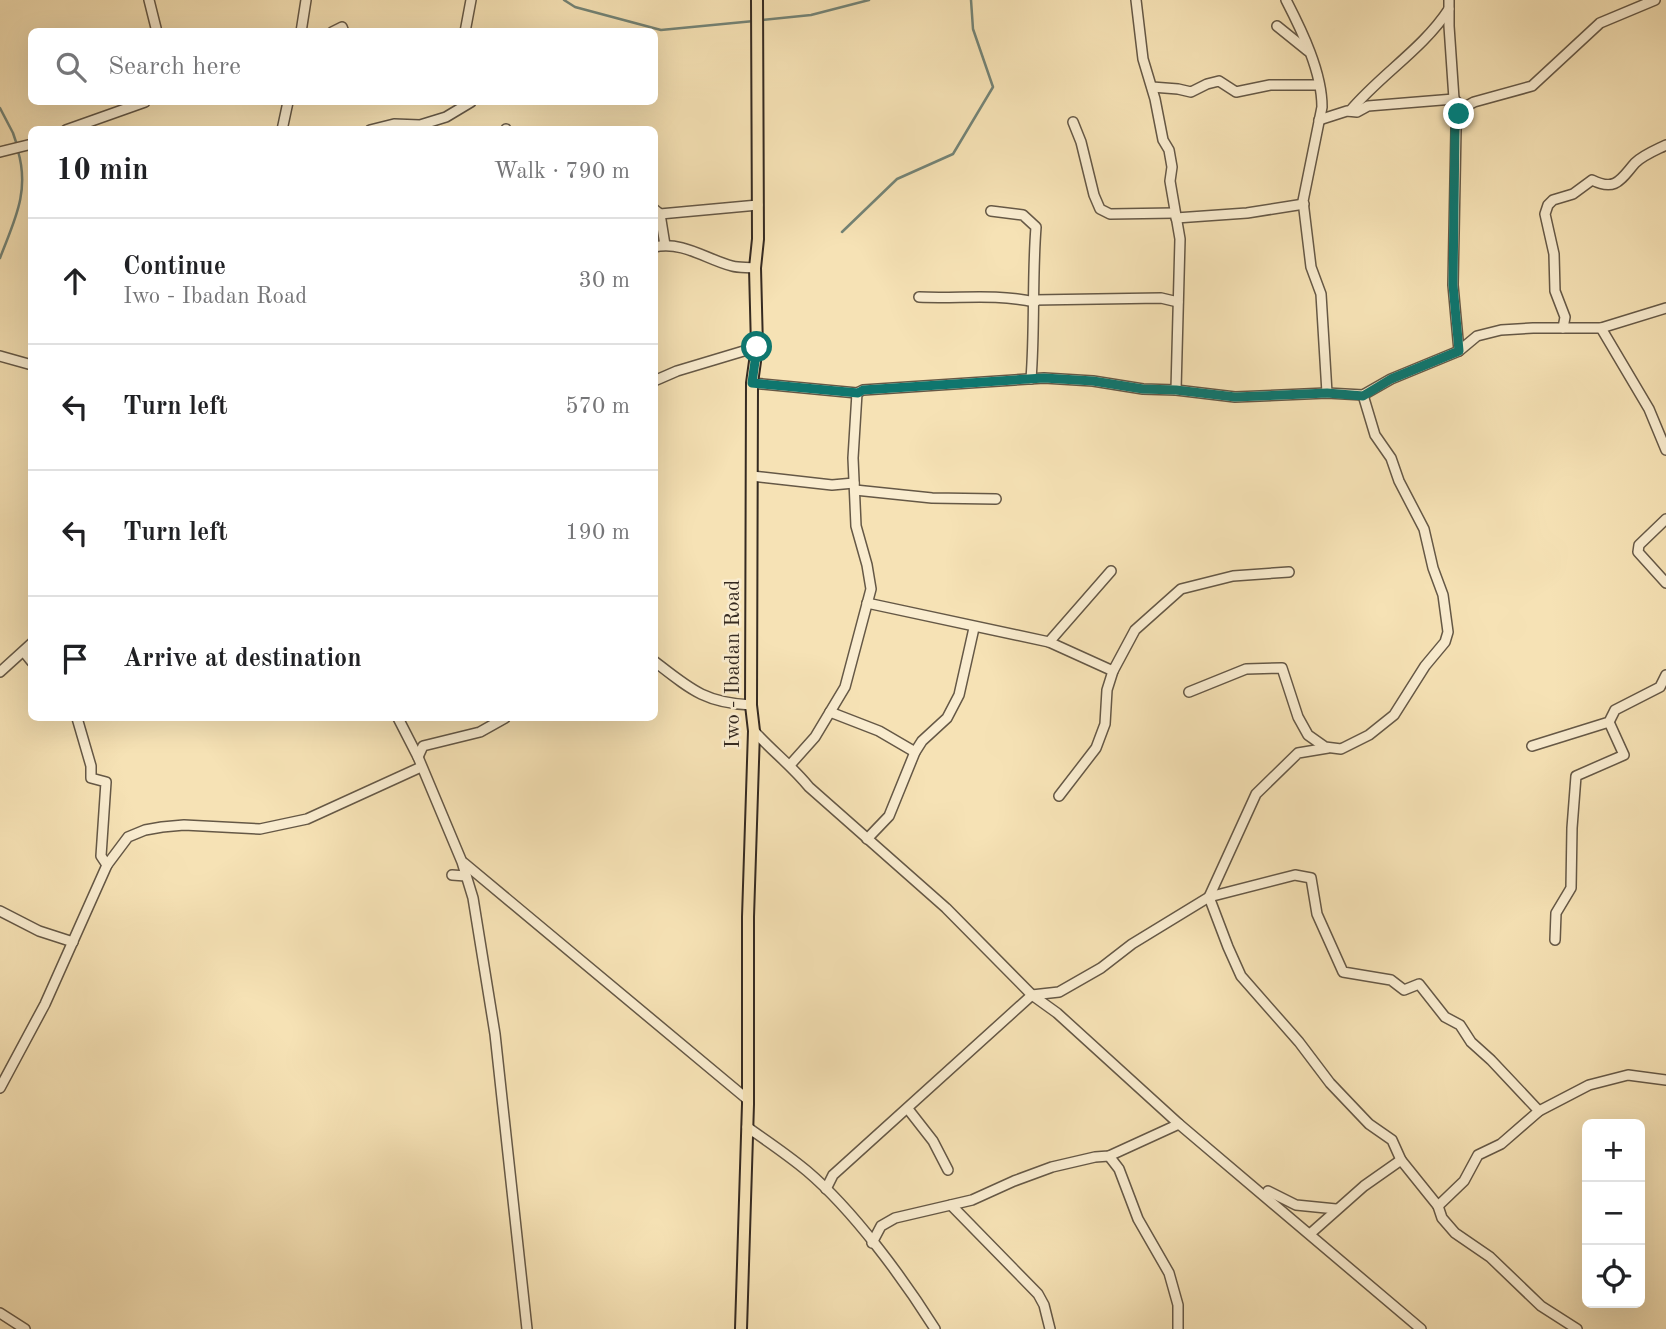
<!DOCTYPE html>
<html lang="en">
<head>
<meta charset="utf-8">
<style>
	body { margin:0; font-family:"Old Standard TT",serif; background:#f2f2f2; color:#202124 }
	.controls { position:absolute; right:21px; bottom:21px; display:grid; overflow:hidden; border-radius:10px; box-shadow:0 7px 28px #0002 }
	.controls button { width:63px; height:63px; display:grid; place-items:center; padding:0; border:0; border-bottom:2px solid #e0e0e0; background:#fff; color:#202124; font:35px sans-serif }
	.stop { position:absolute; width:21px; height:21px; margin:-16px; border:5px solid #0f766e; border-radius:50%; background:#fff }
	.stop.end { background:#0f766e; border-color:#fff; box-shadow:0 2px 7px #0008 }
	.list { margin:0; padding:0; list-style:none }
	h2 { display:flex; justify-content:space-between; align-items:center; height:91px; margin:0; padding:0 28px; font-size:30px }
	h2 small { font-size:23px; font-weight:400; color:#757577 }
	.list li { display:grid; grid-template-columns:46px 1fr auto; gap:21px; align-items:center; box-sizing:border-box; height:126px; padding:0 28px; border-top:2px solid #e0e0e0 }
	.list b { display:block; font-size:26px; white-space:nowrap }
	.list p { margin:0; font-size:23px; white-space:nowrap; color:#757577 }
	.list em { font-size:23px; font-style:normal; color:#757577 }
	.icon { flex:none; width:38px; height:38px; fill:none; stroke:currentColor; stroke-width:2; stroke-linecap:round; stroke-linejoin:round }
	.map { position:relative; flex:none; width:1666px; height:1329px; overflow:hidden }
	.search { position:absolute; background:#fff; box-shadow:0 7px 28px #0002; left:28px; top:28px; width:630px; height:77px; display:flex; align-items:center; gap:18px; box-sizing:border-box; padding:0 24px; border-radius:10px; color:#757577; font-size:26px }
	.panel { position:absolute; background:#fff; box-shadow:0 7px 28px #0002; left:28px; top:126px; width:630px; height:595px; border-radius:10px }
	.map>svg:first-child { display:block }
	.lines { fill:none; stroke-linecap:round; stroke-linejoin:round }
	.stream { stroke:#738376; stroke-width:2.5 }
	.minor-casing { stroke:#655846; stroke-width:12 }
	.major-casing { stroke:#352a21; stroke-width:14 }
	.minor { stroke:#f9eccf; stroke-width:9 }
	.major { stroke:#f6e2b5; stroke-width:10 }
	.route { stroke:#0f766e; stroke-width:9 }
	.labels { text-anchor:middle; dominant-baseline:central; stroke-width:5; stroke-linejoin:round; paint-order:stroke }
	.street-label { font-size:21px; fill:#352a21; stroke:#f9eccf }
</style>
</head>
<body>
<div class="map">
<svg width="1666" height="1329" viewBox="0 0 1666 1329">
	<rect width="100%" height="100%" fill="#f6e2b5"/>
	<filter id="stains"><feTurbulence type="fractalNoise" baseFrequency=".00286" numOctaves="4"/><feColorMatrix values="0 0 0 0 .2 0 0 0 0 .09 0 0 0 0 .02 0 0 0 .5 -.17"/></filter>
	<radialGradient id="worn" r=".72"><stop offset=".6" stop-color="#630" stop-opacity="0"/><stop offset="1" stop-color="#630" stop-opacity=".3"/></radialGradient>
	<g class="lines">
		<g class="stream">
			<polyline points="564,0 575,7 661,30 754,21"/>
			<polyline points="761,20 811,15 869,0"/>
			<polyline points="0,108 13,133 17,145"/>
			<polyline points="842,232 897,179 953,154 993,87 973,29 971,0"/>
			<path d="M0 258C14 221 30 192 18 151"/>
		</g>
		<defs>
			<g id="minor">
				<polyline points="149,0 157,32"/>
				<polyline points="1136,0 1143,59 1155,99 1163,140 1169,150 1172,167 1170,181 1180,239 1176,390"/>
				<path d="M1286 0C1302 31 1322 72 1322 107L1303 201 1311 267 1321 294 1327 393"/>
				<polyline points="1449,0 1449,26 1454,99"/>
				<polyline points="1277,26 1308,51"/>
				<polyline points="301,32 306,0"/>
				<polyline points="332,32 342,27 344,32"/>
				<polyline points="465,32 471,0"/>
				<polyline points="1152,87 1178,89 1191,92 1207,84 1219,81 1236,92 1270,85 1319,85"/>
				<path d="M1350 111C1380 75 1423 49 1449 9"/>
				<polyline points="1319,120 1347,111 1357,112 1368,106 1454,99 1463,108"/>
				<polyline points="1073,122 1081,142 1094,195 1100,209 1110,214 1175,213"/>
				<polyline points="506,129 506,130"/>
				<polyline points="66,130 145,102"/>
				<polyline points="282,130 288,102"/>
				<polyline points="370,130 394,124 420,125 446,117 471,102"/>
				<polyline points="0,152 32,144"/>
				<polyline points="654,209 660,214 758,205"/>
				<path d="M991 211 1023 215 1036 227C1032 278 1035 328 1031 379"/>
				<polyline points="660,214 665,245"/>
				<polyline points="1176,218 1247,213 1304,204"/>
				<path d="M654 247C684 241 705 259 732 266 739 268 747 267 755 268"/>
				<path d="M919 297C961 299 991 293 1035 302"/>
				<polyline points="1034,300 1161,298 1178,302"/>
				<path d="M1563 328 1565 317 1555 291 1554 254 1545 214 1548 205 1553 200 1573 194 1592 180C1616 192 1621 179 1635 163 1643 155 1656 150 1666 145"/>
				<polyline points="1601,328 1649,409 1666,450"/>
				<polyline points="1459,351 1453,285 1456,129 1459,114 1463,108 1474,102 1532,86 1600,23 1655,0"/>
				<polyline points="0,356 32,365"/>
				<polyline points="654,381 677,371 757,347"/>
				<polyline points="752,383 857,393 863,390 1044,378 1093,381 1143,389 1176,390 1235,397 1327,393 1363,395 1391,379 1459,351 1477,336 1501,330 1533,328 1601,328 1666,308"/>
				<polyline points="752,476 832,485 854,483"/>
				<polyline points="855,490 932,498 996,499"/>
				<polyline points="1666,519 1639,545 1638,552 1666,583"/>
				<polyline points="867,603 1049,642 1113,671"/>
				<polyline points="1049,642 1111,571"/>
				<polyline points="24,652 32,662"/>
				<path d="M654 661C690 689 705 703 751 705"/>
				<polyline points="0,672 32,643"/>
				<polyline points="1189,692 1246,669 1282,668 1298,717 1308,735 1325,747 1341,749 1369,735 1394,715 1425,666 1445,642 1448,632 1443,595 1433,568 1424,529 1399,481 1391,458 1375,435 1363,395"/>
				<polyline points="830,712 879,731 915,752"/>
				<polyline points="77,718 91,766 91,778 106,782 101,856 107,865"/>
				<polyline points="398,718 418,757 462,862 473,898 495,1034 527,1329"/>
				<path d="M754 731C772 751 792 766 809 787L946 908 1032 995 1057 1013 1179 1124 1421 1329"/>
				<polyline points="1532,746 1609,722 1615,710 1660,687 1666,675"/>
				<polyline points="1328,748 1298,753 1256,794 1209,897 1228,947 1241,976 1299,1042 1330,1083 1369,1124 1392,1140 1401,1160"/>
				<polyline points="418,757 423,746 480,732 505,718"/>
				<polyline points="790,765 815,737 845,687 871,589 867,565 856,526 853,458 857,393"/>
				<polyline points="1059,796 1096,748 1105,724 1107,690 1113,671 1135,630 1181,589 1233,576 1289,572"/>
				<polyline points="867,839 889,816 915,752 922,741 947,718 959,695 974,628"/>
				<polyline points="464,863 747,1099"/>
				<polyline points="452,875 466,876"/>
				<polyline points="0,911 39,931 73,942"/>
				<polyline points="1555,940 1556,913 1571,888 1572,828 1576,776 1624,755 1609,722"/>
				<polyline points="0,1088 45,1004 107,865 128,837 145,830 162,827 184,825 260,829 307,819 421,767"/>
				<polyline points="908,1109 933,1141 948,1170"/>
				<path d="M747 1127C767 1141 788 1155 807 1171 853 1210 903 1278 935 1329"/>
				<polyline points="1109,1156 1119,1169 1138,1219 1169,1273 1178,1305 1178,1329"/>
				<polyline points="826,1189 833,1175 1032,995 1059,992 1101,968 1132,944 1209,897 1295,875 1311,878 1317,914 1343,972 1391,980 1404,990 1419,984 1445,1017 1460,1025 1471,1042 1491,1060 1539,1111"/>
				<polyline points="1268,1191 1296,1205 1336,1209"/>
				<polyline points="951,1205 1038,1294 1044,1305 1050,1329"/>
				<polyline points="1438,1206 1442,1218 1455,1233 1490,1257 1541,1306 1577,1329"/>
				<polyline points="1311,1233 1364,1186 1401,1160 1438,1206 1464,1181 1478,1155 1501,1144 1539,1111 1589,1085 1628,1075 1666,1080"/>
				<polyline points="872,1243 881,1226 895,1218 972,1200 1014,1181 1052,1167 1095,1157 1109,1156 1179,1124"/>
				<polyline points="0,1313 25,1329"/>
			</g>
			<polyline id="major" points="741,1329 748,1104 748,917 754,731 751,705 752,383 757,347 755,268 758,239 757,0"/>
		</defs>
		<use href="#minor" class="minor-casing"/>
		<use href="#major" class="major-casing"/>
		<use href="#minor" class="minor"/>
		<use href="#major" class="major"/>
	</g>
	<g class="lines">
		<polyline class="route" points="757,347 752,383 858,393 863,390 1044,378 1093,381 1143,389 1176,390 1235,397 1327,393 1363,396 1391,379 1459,351 1453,285 1455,130 1459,114"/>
	</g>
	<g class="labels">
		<g class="street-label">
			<text transform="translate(733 664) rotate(-90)">Iwo - Ibadan Road</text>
		</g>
	</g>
	<rect width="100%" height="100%" filter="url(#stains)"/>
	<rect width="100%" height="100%" fill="url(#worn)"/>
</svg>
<div class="controls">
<button>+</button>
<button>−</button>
<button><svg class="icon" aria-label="locate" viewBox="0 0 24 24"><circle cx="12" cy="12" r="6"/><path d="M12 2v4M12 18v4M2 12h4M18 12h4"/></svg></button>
</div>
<div class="stop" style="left:757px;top:347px"></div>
<div class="stop end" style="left:1459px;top:114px"></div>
<div class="search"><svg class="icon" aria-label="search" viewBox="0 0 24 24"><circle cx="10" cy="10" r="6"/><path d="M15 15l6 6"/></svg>Search here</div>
<section class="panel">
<h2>10 min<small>Walk · 790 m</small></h2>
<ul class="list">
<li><svg class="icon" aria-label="ahead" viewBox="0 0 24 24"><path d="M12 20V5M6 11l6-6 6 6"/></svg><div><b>Continue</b><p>Iwo - Ibadan Road</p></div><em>30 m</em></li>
<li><svg class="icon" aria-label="left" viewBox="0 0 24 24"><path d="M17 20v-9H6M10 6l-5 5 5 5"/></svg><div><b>Turn left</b></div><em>570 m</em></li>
<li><svg class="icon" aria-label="left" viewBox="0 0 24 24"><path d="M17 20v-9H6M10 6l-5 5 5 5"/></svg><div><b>Turn left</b></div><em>190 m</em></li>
<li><svg class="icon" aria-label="arrive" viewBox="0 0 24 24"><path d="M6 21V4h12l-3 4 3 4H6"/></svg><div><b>Arrive at destination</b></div></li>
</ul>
</section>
</div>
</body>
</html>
